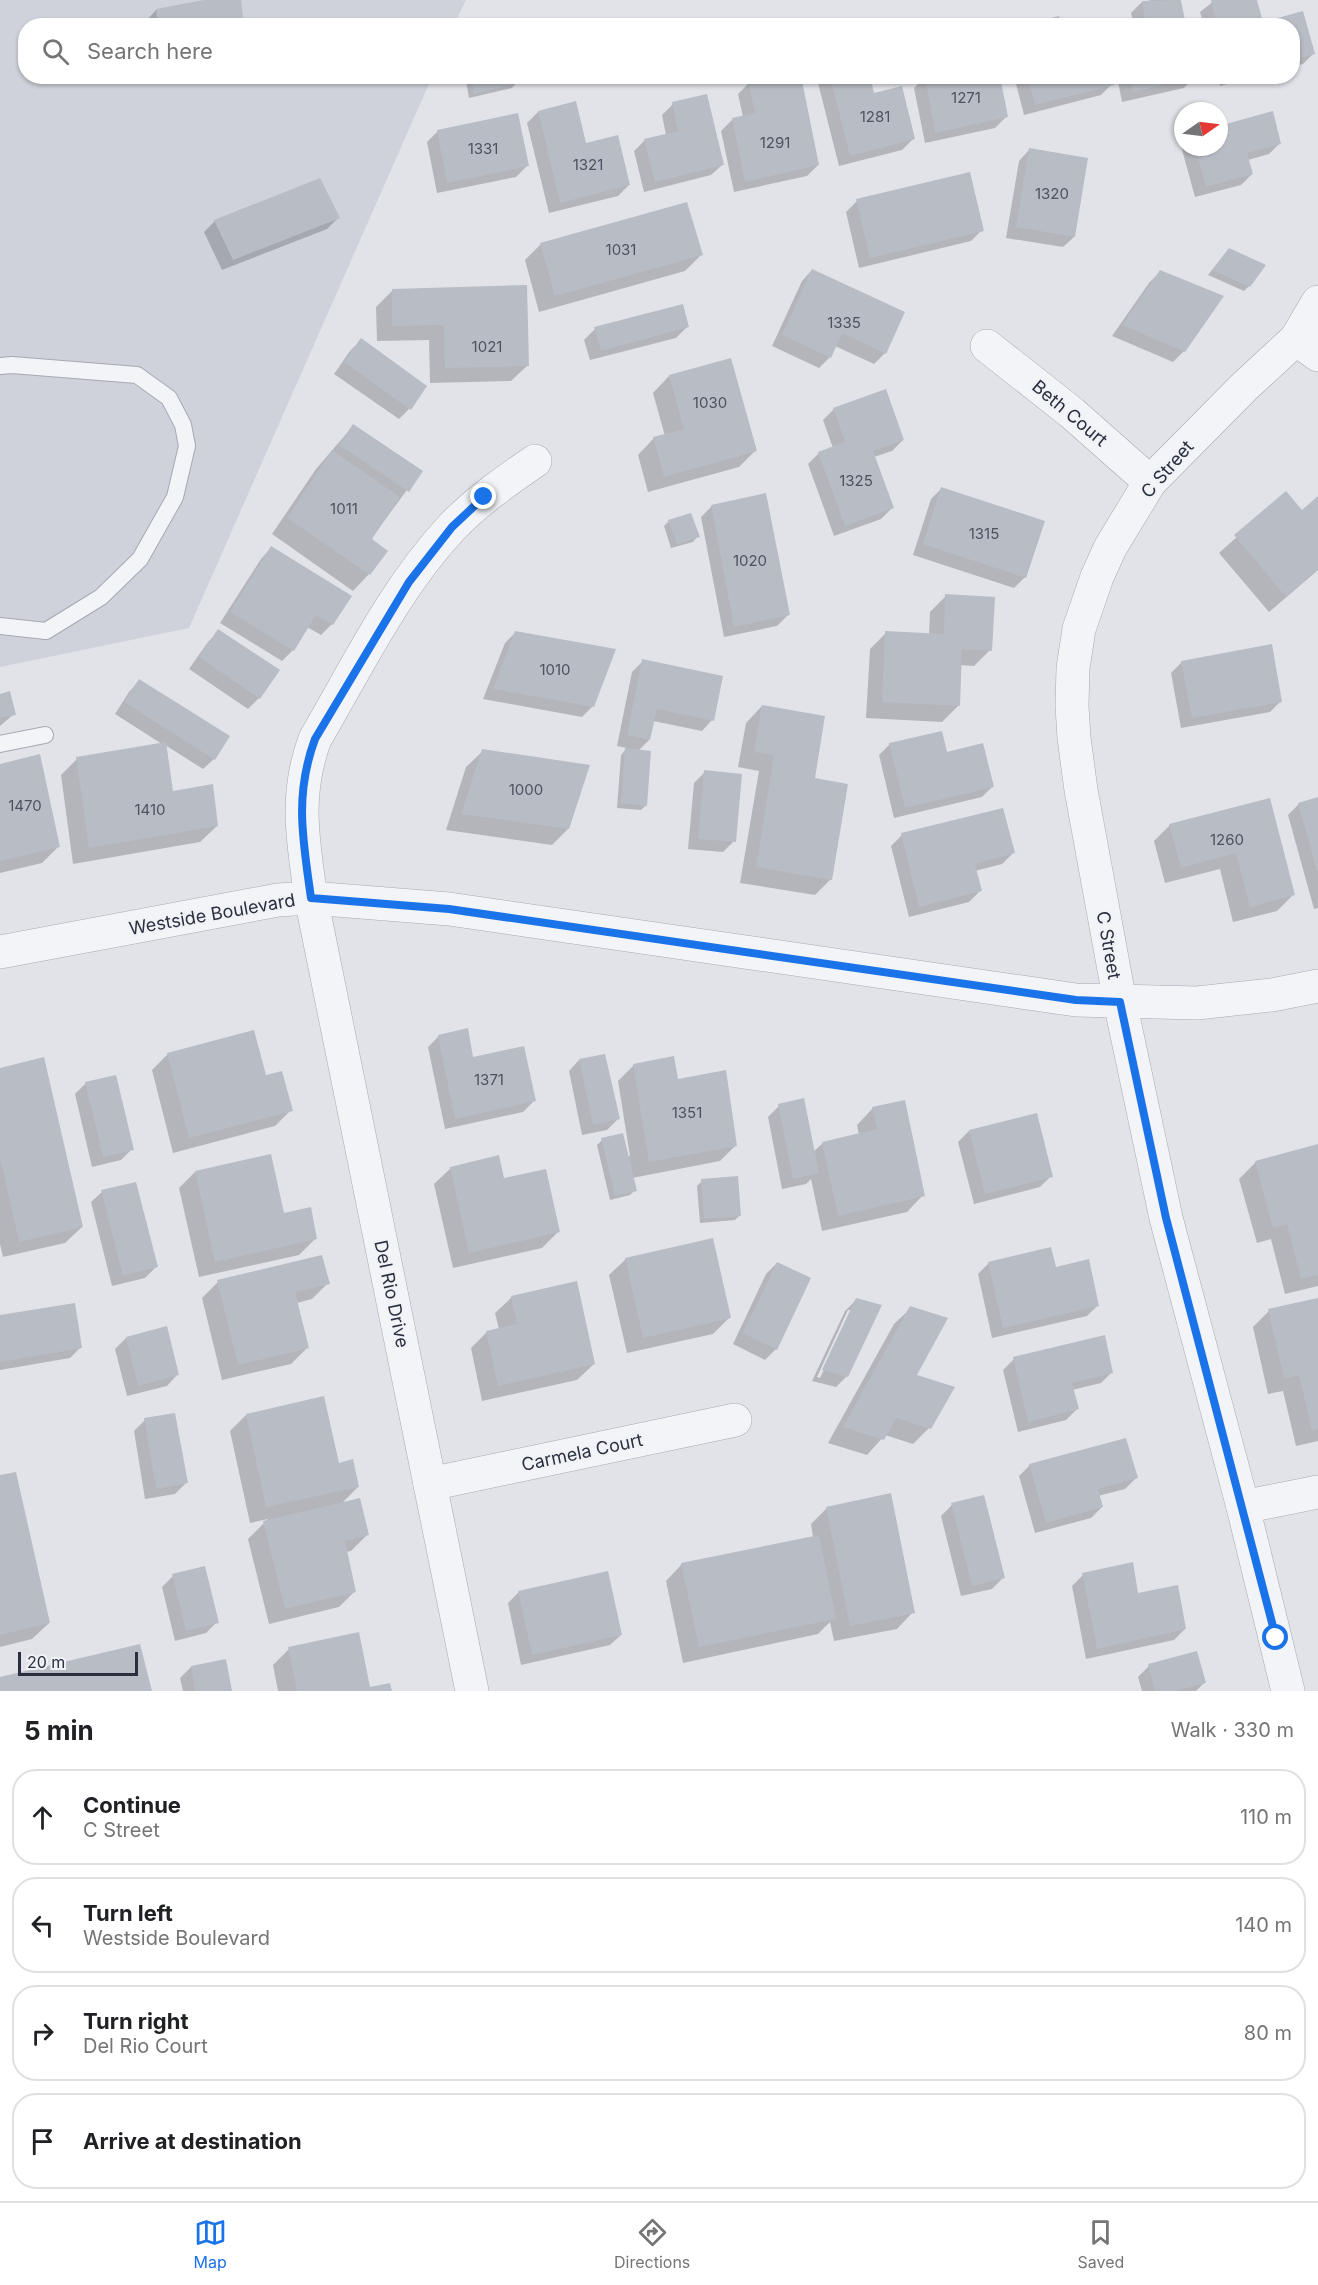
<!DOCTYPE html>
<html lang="en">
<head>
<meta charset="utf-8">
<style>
	body { margin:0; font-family:Inter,sans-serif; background:#f2f2f2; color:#202124 }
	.compass { position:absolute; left:1174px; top:102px; width:54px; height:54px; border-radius:50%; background:#fff; box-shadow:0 2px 4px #0004; rotate:76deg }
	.scale { position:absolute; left:18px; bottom:15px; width:120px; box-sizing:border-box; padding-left:6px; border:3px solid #2a2f3f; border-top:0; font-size:16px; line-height:21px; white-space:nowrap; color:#2a2f3f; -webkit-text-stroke:4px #f0f2f6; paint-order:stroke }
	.stop { position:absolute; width:18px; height:18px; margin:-14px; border:4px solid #1a73e8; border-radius:50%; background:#fff }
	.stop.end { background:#1a73e8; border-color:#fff; box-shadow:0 2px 6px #0008 }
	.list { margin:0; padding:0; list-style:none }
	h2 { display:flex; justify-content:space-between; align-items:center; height:78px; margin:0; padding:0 24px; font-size:26px }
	h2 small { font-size:20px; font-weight:400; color:#757577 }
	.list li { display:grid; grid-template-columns:39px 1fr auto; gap:18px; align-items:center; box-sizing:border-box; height:96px; margin:0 12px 12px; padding:0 12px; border:2px solid #e0e0e0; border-radius:24px }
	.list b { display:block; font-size:22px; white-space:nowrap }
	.list p { margin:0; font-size:20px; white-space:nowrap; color:#757577 }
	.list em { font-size:20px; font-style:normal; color:#757577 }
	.icon { flex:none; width:33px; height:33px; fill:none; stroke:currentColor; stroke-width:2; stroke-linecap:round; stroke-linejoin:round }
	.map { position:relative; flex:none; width:1318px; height:1691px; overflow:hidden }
	.search { position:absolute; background:#fff; box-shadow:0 2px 4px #0004; left:18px; right:18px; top:18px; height:66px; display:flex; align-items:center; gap:15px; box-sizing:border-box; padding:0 21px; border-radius:24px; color:#757577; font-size:22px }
	.sheet { height:510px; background:#fff }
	nav { display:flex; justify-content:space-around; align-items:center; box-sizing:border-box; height:84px; border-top:2px solid #e0e0e0; background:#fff; font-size:16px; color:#757577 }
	nav a { display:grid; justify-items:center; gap:3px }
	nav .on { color:#1a73e8 }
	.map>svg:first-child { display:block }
	.built { fill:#cfd2da }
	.shadow { fill:#0003; fill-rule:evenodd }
	.building { fill:#b8bcc5 }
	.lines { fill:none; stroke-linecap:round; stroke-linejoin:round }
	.service-casing { stroke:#a6a9b3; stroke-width:18 }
	.minor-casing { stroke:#a6a9b3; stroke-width:34 }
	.tertiary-casing { stroke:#a6a9b3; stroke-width:34 }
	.service { stroke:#f3f4f7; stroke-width:16 }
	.minor { stroke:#f3f4f7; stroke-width:33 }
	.tertiary { stroke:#f3f4f7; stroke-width:33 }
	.route { stroke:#1a73e8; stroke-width:8 }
	.labels { text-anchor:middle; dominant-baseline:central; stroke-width:4.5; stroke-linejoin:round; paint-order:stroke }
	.number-label { font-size:15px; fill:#4e5260 }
	.street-label { font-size:18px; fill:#2a2f3f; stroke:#f0f2f6 }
</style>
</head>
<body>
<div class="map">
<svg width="1318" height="1691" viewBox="0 0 1318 1691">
	<rect width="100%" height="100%" fill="#e1e3e9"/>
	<polygon class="built" points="0,0 466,0 454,25 26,26 26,76 432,77 189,628 0,667"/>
	<g class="shadow">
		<polygon points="213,0 239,0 242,26 146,26 146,21 156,10"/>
		<polygon points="1152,0 1179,0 1184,26 1134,26 1131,13 1142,2"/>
		<polygon points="1215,0 1255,0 1262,24 1302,13 1314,53 1303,64 1292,67 1292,26 1204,26 1200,12"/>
		<polygon points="153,76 188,76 154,83"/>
		<polygon points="465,76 515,76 517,82 512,88 469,98"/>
		<polygon points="820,76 868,76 873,95 913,139 902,150 839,166 817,79"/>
		<polygon points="998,76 1006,117 995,128 925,143 914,88 925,77"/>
		<polygon points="1014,76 1110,76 1112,84 1101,95 1024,115"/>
		<polygon points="1117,76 1195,76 1195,77 1184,88 1122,102"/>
		<polygon points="1218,76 1256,76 1220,86"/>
		<polygon points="749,83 818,165 807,176 734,192 721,131 732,120 743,117 738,94"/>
		<polygon points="673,104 722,165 711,175 644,192 634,151 645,140 666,135 662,115"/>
		<polygon points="538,112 585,145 629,185 618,196 549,213 527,123"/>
		<polygon points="1219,127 1280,143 1269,154 1248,160 1252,174 1241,185 1195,197 1181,146 1183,144 1183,147 1219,147"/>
		<polygon points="438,131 527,166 516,177 437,193 427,142"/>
		<polygon points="1029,150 1074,237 1063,247 1006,238 1019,161"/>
		<polygon points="857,201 982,230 971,241 859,268 846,212"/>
		<polygon points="338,218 327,229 222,270 204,232 215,221"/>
		<polygon points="541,244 701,255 685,271 539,312 525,260"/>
		<polygon points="1224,255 1249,286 1244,291 1208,275"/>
		<polygon points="812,270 885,353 874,364 835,346 830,357 819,368 772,346 802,281"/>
		<polygon points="1160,272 1184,351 1173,362 1112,336 1149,283"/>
		<polygon points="392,291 528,365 511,381 430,383 429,340 377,341 376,307"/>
		<polygon points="687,327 676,338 590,360 584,340 595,329"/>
		<polygon points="361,340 409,409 399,419 334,374 350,351"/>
		<polygon points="669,376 755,451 739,467 648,492 638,455 654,438 665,436 653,393"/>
		<polygon points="834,409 903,440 892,451 874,457 892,508 881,519 834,536 808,464 819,453 833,448 823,420"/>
		<polygon points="353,426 421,471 370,540 386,551 369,574 353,591 272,534 316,469"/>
		<polygon points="942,488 1025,577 1014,588 913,555 931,499"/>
		<polygon points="1286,493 1302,512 1318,498 1318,570 1269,612 1219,553"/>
		<polygon points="712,506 788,615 777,626 724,637 701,517"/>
		<polygon points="669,521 698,536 693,542 671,548 664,526"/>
		<polygon points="271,548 332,624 321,635 307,627 293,650 282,661 220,623 261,559"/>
		<polygon points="946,596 990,650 974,666 960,665 958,706 942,722 866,718 870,649 886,633 929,635 930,612"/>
		<polygon points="219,631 259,698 248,709 189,669 208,642"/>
		<polygon points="516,632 593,706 582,717 483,699 505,643"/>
		<polygon points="643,661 712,720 702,731 653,721 649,740 638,751 646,805 641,810 617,808 621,755 627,748 617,746 632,672"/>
		<polygon points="1182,662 1281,701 1270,712 1181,728 1171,673"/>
		<polygon points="139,681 214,759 203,769 165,745 171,793 217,826 200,842 73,864 61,775 77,759 162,744 115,714 129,692"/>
		<polygon points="0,695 14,714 0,726"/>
		<polygon points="762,706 813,779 831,879 815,895 740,883 759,771 738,767 746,723"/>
		<polygon points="890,744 946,754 993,786 982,797 894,818 879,755"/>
		<polygon points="483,751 568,829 552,845 446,830 466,767"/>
		<polygon points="0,765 58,847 42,863 0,873"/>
		<polygon points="705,772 734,841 723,852 688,849 694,783"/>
		<polygon points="1269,799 1294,894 1277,911 1233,922 1220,869 1165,883 1154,841 1170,825"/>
		<polygon points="1318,799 1318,908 1314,909 1288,815 1299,804"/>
		<polygon points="902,835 1013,853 1002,864 975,871 980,891 969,902 909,917 891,846"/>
		<polygon points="439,1036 472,1059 534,1101 523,1112 445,1129 428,1047"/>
		<polygon points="168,1054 265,1077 291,1110 275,1126 173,1153 152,1070"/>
		<polygon points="579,1060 618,1119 607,1130 582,1135 569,1071"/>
		<polygon points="634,1065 676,1081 736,1145 720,1161 632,1178 635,1190 630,1195 610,1200 597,1145 602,1140 627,1157 630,1156 618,1081"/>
		<polygon points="0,1069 82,1227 65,1243 3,1257 0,1244"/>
		<polygon points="86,1083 132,1149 121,1160 92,1167 75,1094"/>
		<polygon points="779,1106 813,1152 823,1143 859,1135 857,1125 873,1108 923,1195 907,1212 822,1231 811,1179 806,1184 782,1189 768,1117"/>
		<polygon points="969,1131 1051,1176 1040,1187 974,1204 958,1142"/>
		<polygon points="1318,1145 1318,1286 1285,1294 1271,1239 1257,1243 1239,1179 1256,1162"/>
		<polygon points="451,1168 503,1180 558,1232 542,1248 453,1268 434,1184"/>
		<polygon points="195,1172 283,1215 316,1238 299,1255 199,1277 179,1188"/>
		<polygon points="702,1181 740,1215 735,1220 700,1223 697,1186"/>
		<polygon points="102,1192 156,1267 145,1278 112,1286 91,1202"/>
		<polygon points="626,1259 729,1318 713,1334 627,1353 609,1275"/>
		<polygon points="777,1263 776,1349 765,1360 733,1344 766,1274"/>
		<polygon points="989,1263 1055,1269 1098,1305 1087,1316 992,1338 978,1274"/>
		<polygon points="218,1282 328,1283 312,1299 297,1303 307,1348 291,1364 222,1380 202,1298"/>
		<polygon points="512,1297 594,1364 577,1380 482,1401 471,1348 487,1332 499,1329 495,1313"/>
		<path d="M856 1300 847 1376 836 1387 812 1381 845 1311ZM848 1310H852L820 1378 817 1377Z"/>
		<polygon points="1318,1300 1318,1441 1296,1446 1283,1391 1268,1394 1253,1327 1269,1311"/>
		<polygon points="911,1308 914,1376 929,1428 913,1444 885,1435 867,1455 828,1443 894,1324"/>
		<polygon points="0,1317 81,1347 70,1358 0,1370"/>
		<polygon points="126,1338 177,1375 167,1386 127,1396 115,1349"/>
		<polygon points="1014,1359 1112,1372 1101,1383 1072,1390 1077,1409 1066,1420 1018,1432 1003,1370"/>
		<polygon points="246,1415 338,1465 358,1487 341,1504 367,1535 351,1551 346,1552 355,1591 339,1607 269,1624 248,1539 268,1519 250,1523 230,1431"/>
		<polygon points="145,1420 186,1483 175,1494 145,1499 134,1431"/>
		<polygon points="1030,1465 1136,1478 1125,1489 1098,1496 1102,1507 1091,1518 1035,1533 1019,1476"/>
		<polygon points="0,1477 49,1623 32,1639 0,1647"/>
		<polygon points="952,1505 1003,1578 992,1589 961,1596 941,1516"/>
		<polygon points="827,1508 913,1612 897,1629 834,1641 830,1622 818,1634 683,1663 666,1581 682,1564 813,1537 811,1524"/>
		<polygon points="1083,1575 1137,1595 1185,1629 1174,1640 1086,1659 1072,1586"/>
		<polygon points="173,1576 217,1622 206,1633 175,1641 162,1587"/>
		<polygon points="519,1592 621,1635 610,1645 521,1665 508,1603"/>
		<polygon points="289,1649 369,1689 390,1691 278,1691 273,1665"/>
		<polygon points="1149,1666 1204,1683 1196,1691 1142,1691 1138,1677"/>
		<polygon points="191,1667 231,1691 183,1691 180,1678"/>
	</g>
	<g class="building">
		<polygon points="204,0 241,0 244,26 158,26 156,9"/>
		<polygon points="1181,0 1186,26 1146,26 1142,1"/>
		<polygon points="1211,0 1257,0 1263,22 1303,11 1315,54 1292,60 1292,26 1217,26"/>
		<polygon points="1059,16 1062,26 1025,26 1025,25"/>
		<polygon points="471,76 517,76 518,83 474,94"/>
		<polygon points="769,76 801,76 819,165 745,182 732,118 755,113 748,81"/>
		<polygon points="830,76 870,76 874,93 902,86 915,139 850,156"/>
		<polygon points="925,76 1000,76 1008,117 935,133"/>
		<polygon points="1027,76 1112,76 1114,85 1035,105"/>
		<polygon points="1130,76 1197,76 1197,77 1133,92"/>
		<polygon points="707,94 724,165 655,182 644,139 678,131 672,102"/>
		<polygon points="576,101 586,143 618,135 630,185 560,203 538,111"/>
		<polygon points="1273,111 1281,144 1247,153 1253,174 1206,187 1195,147 1219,147 1219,126"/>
		<polygon points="518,113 529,166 447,183 437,130"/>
		<polygon points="1029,148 1088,158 1075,237 1016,227"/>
		<polygon points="970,172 984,231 870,258 856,199"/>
		<polygon points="320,178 340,218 233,260 214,220"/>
		<polygon points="687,202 703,255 555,296 540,243"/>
		<polygon points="1229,248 1266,265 1250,287 1212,270"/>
		<polygon points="812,269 905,312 886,354 842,333 831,358 782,335"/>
		<polygon points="1160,270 1224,296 1185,352 1122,325"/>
		<polygon points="527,285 529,366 445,368 444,325 392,326 392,289"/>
		<polygon points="683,304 689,327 601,351 594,327"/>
		<polygon points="361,338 427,386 411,410 344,362"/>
		<polygon points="731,358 757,451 664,477 653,437 684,429 669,375"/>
		<polygon points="886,389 904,440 873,451 894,508 845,526 818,452 845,442 833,408"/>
		<polygon points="353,424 423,471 409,492 339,445"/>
		<polygon points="332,450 400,497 372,539 388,551 370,575 287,518"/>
		<polygon points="941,487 1045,521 1026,578 923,544"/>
		<polygon points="1286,491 1302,510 1318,496 1318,569 1286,597 1234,535"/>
		<polygon points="766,493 790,615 734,627 711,505"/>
		<polygon points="691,513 700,537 677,544 668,520"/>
		<polygon points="271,546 352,596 333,625 316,615 294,651 230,612"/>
		<polygon points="945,594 995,597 992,651 962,649 960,706 882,702 885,631 944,634"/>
		<polygon points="218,629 280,670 260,699 199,657"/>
		<polygon points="515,631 616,649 594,707 493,689"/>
		<polygon points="1272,644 1282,702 1192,718 1181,661"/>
		<polygon points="642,659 723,676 714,721 657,709 650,740 627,735"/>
		<polygon points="139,679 230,736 215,760 124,702"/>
		<polygon points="10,691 16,715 0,718 0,694"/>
		<polygon points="762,705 825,716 815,778 848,784 832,880 756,867 774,755 754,752"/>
		<polygon points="942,731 947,752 983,743 994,787 905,808 889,743"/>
		<polygon points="166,742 173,791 213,784 218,826 89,848 76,757"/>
		<polygon points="625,748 651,751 647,806 621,803"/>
		<polygon points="482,749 590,765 569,829 461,814"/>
		<polygon points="40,754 60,847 0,861 0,764"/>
		<polygon points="704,770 742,774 736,842 698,839"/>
		<polygon points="1318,797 1318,871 1317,871 1298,803"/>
		<polygon points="1270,798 1295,895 1250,907 1236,853 1181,868 1169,824"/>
		<polygon points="1003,808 1015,853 975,864 982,891 919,907 901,833"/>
		<polygon points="468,1028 473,1057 524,1046 536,1101 455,1119 438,1035"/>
		<polygon points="254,1030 266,1075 282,1071 293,1111 189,1138 167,1053"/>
		<polygon points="605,1054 620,1119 593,1125 579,1059"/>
		<polygon points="674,1056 678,1079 726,1070 737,1146 649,1162 633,1064"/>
		<polygon points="44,1057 83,1227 19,1242 0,1157 0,1068"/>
		<polygon points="116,1075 134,1150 103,1157 85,1082"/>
		<polygon points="804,1098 819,1173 793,1179 778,1104"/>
		<polygon points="905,1100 925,1196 838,1216 822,1142 877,1129 872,1107"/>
		<polygon points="1037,1113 1053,1177 985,1194 969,1130"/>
		<polygon points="623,1133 637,1191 615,1196 601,1138"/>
		<polygon points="1318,1144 1318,1275 1301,1279 1287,1224 1273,1228 1255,1161"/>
		<polygon points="271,1154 284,1213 311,1207 317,1239 215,1262 195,1171"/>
		<polygon points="499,1155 504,1178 546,1169 560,1232 469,1253 450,1167"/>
		<polygon points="738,1176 741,1216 704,1219 701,1179"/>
		<polygon points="136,1182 158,1267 123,1276 101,1190"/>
		<polygon points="713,1238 731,1318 643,1338 625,1258"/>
		<polygon points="1051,1247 1056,1267 1089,1259 1099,1306 1003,1328 988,1262"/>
		<polygon points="322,1255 330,1284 295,1292 309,1348 238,1365 217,1280"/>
		<polygon points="777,1262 811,1278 777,1350 743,1333"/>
		<polygon points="577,1281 595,1364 498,1386 486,1331 517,1324 511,1296"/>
		<polygon points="856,1298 882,1305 848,1377 822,1370"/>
		<polygon points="1318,1298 1318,1429 1312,1431 1299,1375 1284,1379 1268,1309"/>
		<polygon points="75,1303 82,1348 0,1362 0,1315"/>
		<polygon points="910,1306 948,1318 917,1375 955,1387 931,1429 896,1418 884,1440 843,1427"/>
		<polygon points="167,1326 179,1375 138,1386 126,1337"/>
		<polygon points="1105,1335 1113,1373 1072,1383 1079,1409 1028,1422 1013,1357"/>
		<polygon points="324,1396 339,1463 353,1459 359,1487 266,1507 246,1414"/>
		<polygon points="175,1413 188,1483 156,1489 144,1418"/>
		<polygon points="1126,1438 1138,1478 1098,1489 1103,1507 1046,1523 1029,1464"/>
		<polygon points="16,1472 50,1623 0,1635 0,1475"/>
		<polygon points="891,1493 915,1613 850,1626 826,1507"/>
		<polygon points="984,1495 1005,1578 972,1586 951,1503"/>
		<polygon points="360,1498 369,1535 345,1541 356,1592 285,1609 263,1521"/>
		<polygon points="819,1535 836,1619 699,1647 681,1563"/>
		<polygon points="1133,1562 1138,1593 1178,1585 1186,1629 1097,1649 1082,1573"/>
		<polygon points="205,1566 219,1623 186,1631 172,1574"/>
		<polygon points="608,1571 622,1635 532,1655 518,1591"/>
		<polygon points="359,1632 370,1687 390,1683 392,1691 297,1691 288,1647"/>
		<polygon points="140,1644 152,1691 0,1691 0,1677"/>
		<polygon points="1197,1651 1206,1683 1176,1691 1155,1691 1148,1664"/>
		<polygon points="226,1659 232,1691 195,1691 191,1666"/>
	</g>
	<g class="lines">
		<defs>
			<g id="service">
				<polyline points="0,366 12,365 137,375 169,398 183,425 187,446 175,497 140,559 101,597 46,631 0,626"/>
				<polyline points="0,744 45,735"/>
			</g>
			<g id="minor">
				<polyline points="1296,339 1318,355"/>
				<polyline points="987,346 1072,413 1150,482"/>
				<polyline points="430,1484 735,1420"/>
				<polyline points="1243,1507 1318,1492"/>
				<path d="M472 1691 311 898C303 841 294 795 315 739 357 667 395 588 452 527 477 501 506 481 535 461"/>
				<polyline points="1288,1691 1243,1507 1166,1218 1120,1002 1081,790 1074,738 1072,706 1073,668 1079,629 1097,577 1110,548 1150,482 1244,387 1296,339 1318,302"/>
			</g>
			<polyline id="tertiary" points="0,952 278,900 311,898 449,909 1076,1000 1197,1003 1272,995 1318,986"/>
		</defs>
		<use href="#service" class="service-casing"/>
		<use href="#minor" class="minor-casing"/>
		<use href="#tertiary" class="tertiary-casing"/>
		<use href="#service" class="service"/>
		<use href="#minor" class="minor"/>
		<use href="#tertiary" class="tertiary"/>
	</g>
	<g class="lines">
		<path class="route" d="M484 497 452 527 409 582 315 739C294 796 303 840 311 898L449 909 1076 1000 1120 1002 1166 1218 1276 1638"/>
	</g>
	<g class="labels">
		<g class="number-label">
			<text x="966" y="97">1271</text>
			<text x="875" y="116">1281</text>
			<text x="775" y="142">1291</text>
			<text x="483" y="148">1331</text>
			<text x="588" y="164">1321</text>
			<text x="1052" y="193">1320</text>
			<text x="621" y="249">1031</text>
			<text x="844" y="322">1335</text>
			<text x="487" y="346">1021</text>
			<text x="710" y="402">1030</text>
			<text x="856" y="480">1325</text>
			<text x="344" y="508">1011</text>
			<text x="984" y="533">1315</text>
			<text x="750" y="560">1020</text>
			<text x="555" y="669">1010</text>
			<text x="526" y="789">1000</text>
			<text x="25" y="805">1470</text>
			<text x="150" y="809">1410</text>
			<text x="1227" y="839">1260</text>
			<text x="489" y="1079">1371</text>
			<text x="687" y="1112">1351</text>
		</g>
		<g class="street-label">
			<text transform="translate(1070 413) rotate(40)">Beth Court</text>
			<text transform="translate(1167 469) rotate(-49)">C Street</text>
			<text transform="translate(212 914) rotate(-10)">Westside Boulevard</text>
			<text transform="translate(1109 945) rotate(80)">C Street</text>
			<text transform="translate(392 1294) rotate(78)">Del Rio Drive</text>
			<text transform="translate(582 1452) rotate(-12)">Carmela Court</text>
		</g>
	</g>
</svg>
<svg class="compass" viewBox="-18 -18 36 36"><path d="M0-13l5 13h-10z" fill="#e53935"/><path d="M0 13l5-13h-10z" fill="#757577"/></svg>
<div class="scale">20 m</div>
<div class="stop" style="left:1276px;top:1638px"></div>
<div class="stop end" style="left:484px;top:497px"></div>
<div class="search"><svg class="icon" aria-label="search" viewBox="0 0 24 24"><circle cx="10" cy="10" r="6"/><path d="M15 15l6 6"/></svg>Search here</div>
</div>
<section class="sheet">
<h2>5 min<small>Walk · 330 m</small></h2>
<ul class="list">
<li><svg class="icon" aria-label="ahead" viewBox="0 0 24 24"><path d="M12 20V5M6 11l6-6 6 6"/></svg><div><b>Continue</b><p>C Street</p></div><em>110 m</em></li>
<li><svg class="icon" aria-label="left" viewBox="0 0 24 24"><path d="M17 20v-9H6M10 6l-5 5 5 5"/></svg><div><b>Turn left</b><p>Westside Boulevard</p></div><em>140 m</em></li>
<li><svg class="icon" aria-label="right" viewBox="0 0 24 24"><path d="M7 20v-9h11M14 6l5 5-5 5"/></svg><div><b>Turn right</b><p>Del Rio Court</p></div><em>80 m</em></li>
<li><svg class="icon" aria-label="arrive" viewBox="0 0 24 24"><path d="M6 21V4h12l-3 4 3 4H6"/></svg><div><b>Arrive at destination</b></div></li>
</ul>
</section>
<nav>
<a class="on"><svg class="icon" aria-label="map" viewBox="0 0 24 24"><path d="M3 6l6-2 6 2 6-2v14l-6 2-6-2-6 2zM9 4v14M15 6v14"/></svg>Map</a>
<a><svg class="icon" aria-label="directions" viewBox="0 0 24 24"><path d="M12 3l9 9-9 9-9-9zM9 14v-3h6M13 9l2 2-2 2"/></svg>Directions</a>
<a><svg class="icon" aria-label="saved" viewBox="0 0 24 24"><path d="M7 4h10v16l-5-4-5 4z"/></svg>Saved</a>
</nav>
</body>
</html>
